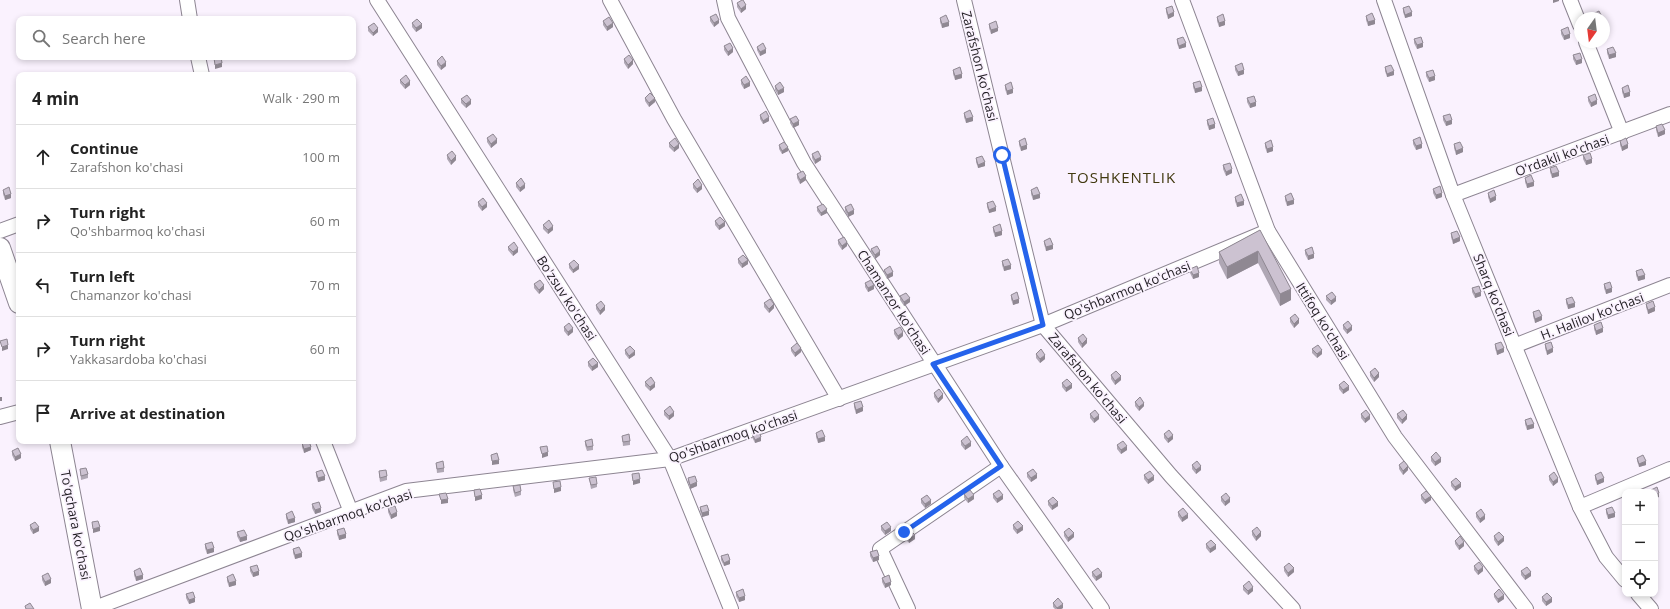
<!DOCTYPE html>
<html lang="en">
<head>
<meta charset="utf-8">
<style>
	body { margin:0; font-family:"Open Sans",sans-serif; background:#f2f2f2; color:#222 }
	.controls { position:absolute; right:12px; bottom:12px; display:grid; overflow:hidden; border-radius:8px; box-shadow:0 2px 6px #0003 }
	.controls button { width:36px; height:36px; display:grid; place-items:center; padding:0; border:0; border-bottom:1px solid #e0e0e0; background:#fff; color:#222; font:20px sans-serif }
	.compass { position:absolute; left:1574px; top:12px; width:36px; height:36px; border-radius:50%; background:#fff; box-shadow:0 2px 6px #0003; rotate:194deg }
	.stop { position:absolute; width:12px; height:12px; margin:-9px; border:3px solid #2563eb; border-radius:50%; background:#fff }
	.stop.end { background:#2563eb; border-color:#fff; box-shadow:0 1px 4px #0008 }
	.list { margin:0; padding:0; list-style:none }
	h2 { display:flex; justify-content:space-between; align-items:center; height:52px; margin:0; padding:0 16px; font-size:17px }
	h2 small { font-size:13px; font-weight:400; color:#767676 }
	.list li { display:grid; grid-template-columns:26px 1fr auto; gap:12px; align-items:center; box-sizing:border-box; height:64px; padding:0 16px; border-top:1px solid #e0e0e0 }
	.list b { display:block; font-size:15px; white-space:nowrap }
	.list p { margin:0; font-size:13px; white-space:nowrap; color:#767676 }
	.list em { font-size:13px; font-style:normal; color:#767676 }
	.icon { flex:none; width:22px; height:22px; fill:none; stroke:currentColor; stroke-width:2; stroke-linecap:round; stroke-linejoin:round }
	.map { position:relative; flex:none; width:1670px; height:609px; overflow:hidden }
	.search { position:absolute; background:#fff; box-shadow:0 2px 6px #0003; left:16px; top:16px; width:340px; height:44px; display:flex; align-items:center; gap:10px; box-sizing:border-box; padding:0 14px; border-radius:8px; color:#767676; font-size:15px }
	.panel { position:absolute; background:#fff; box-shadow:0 2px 6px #0003; left:16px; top:72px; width:340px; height:372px; border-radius:8px }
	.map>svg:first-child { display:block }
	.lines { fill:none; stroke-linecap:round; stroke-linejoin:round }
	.street-casing { stroke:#8d8592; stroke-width:16 }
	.secondary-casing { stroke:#8d8592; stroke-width:22 }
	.street { stroke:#fff; stroke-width:14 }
	.secondary { stroke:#fff; stroke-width:20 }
	.wall { fill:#afa7b4 }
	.shaded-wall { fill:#8f8892 }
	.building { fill:#ccc2d1; stroke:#8f8892 }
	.route { stroke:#2563eb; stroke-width:5 }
	.labels { text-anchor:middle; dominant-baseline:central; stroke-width:3.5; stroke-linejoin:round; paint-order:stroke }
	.street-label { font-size:13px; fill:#201d22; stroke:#faf2fe }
	.quarter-label { font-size:15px; letter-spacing:1px; fill:#41390f; stroke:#faf2fe }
</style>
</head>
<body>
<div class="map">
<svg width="1670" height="609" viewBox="0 0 1670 609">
	<rect width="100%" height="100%" fill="#faf2fe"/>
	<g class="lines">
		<defs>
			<g id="street">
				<polyline points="187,0 190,19"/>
				<polyline points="377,0 670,459 731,609"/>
				<polyline points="610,0 674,119 839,399"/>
				<polyline points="724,0 728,18 804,163 1001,466 1102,609"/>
				<polyline points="964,0 1043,325 1171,476 1293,609"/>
				<polyline points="1182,0 1268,231 1395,437 1526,609"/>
				<polyline points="1384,0 1453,195 1580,507 1606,557 1625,580"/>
				<polyline points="1570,0 1580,25"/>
				<polyline points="1586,42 1622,133"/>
				<polyline points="198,57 202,75"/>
				<polyline points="1453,195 1670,114"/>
				<polyline points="0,231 19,224"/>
				<polyline points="1514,346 1670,285"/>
				<polyline points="0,417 19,412"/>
				<polyline points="323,441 351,512"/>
				<polyline points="1580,507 1670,469"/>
				<polyline points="1638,594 1651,609"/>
				<polyline points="92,609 406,491 670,459 1043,325 1268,231"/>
				<polyline points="908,609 880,549 1001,466"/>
			</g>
			<g id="secondary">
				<polyline points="0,248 19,303"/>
				<polyline points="60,441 92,609"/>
			</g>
		</defs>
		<use href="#street" class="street-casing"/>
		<use href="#secondary" class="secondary-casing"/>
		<use href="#street" class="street"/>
		<use href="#secondary" class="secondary"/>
	</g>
	<g class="wall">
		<polygon points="737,3 746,9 741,13 737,7"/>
		<polygon points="1166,8 1174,16 1168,19 1166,12"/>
		<polygon points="1403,8 1412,16 1405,18 1403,12"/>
		<polygon points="1366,16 1375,24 1368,26 1366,20"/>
		<polygon points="710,17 719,23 714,27 710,21"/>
		<polygon points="1217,17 1225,25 1219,27 1217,21"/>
		<polygon points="940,18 949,26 942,28 940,22"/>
		<polygon points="603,21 613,27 607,31 603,25"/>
		<polygon points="412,23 422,28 416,32 412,27"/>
		<polygon points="989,24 998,31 991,34 989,28"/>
		<polygon points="368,27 378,32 373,36 368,31"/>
		<polygon points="1561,30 1570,38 1564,40 1561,34"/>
		<polygon points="1177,39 1186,47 1179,49 1177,43"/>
		<polygon points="1414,39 1423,47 1417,49 1414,43"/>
		<polygon points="724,46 733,52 728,56 724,50"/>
		<polygon points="757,47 766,53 760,56 757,50"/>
		<polygon points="1607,49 1616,57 1609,59 1607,53"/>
		<polygon points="1573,55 1582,63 1576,65 1573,59"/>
		<polygon points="624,59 633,64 628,69 624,63"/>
		<polygon points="437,61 446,66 441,70 437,65"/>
		<polygon points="1235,66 1244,74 1238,76 1235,70"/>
		<polygon points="1385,67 1394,75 1387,77 1385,71"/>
		<polygon points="953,70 962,78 955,80 953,74"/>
		<polygon points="1426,72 1435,80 1429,82 1426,76"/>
		<polygon points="400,80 410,85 405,89 400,83"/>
		<polygon points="741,80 750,86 744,89 741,84"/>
		<polygon points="1193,83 1202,91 1195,93 1193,87"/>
		<polygon points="1005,85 1013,93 1007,95 1005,89"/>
		<polygon points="775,86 784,92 778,95 775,90"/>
		<polygon points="1622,88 1630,96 1624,98 1622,92"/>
		<polygon points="1588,97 1597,104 1591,107 1588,101"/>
		<polygon points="645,98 655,102 649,107 645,101"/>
		<polygon points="1247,98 1256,106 1250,108 1247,102"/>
		<polygon points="461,99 471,104 466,108 461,103"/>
		<polygon points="964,113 973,121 966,123 964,117"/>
		<polygon points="760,115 769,121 763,124 760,119"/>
		<polygon points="1443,116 1452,124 1446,126 1443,120"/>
		<polygon points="790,119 799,125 793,128 790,123"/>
		<polygon points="1207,120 1215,128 1209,130 1207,124"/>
		<polygon points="1656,126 1665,134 1658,137 1656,130"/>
		<polygon points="487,138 497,143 491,148 487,142"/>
		<polygon points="1413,140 1422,148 1416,150 1413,144"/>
		<polygon points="1019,141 1027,149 1021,151 1019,145"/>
		<polygon points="1620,141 1628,148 1622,151 1620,145"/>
		<polygon points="669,143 679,148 674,152 669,147"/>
		<polygon points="1265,143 1273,151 1267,153 1265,147"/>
		<polygon points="1454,144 1463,152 1456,155 1454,148"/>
		<polygon points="779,145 788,151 782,154 779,149"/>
		<polygon points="812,154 821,160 815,164 812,158"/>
		<polygon points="447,155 456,160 451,165 447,159"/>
		<polygon points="1583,155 1592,163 1586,165 1583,159"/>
		<polygon points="976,158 985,166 978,168 976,162"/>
		<polygon points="1223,165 1232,173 1226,176 1223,169"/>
		<polygon points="1550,168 1559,176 1552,178 1550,172"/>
		<polygon points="797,174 806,180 800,184 797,178"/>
		<polygon points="1525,178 1534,186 1527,188 1525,182"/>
		<polygon points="516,183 525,188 520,192 516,187"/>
		<polygon points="693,184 702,189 697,193 693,188"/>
		<polygon points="1433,189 1442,197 1436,199 1433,193"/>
		<polygon points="3,190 11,198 5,200 3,194"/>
		<polygon points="1031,190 1040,198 1033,200 1031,194"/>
		<polygon points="1488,193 1496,200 1490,203 1488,197"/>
		<polygon points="1285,196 1294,204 1287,206 1285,200"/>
		<polygon points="1235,197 1244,205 1237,207 1235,201"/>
		<polygon points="478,202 487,207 482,211 478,206"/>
		<polygon points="987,203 996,211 989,213 987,207"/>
		<polygon points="817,207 827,213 821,216 817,211"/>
		<polygon points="845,207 854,214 848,217 845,211"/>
		<polygon points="715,221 725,226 719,230 715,225"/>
		<polygon points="543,225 553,230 548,234 543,229"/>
		<polygon points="993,227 1002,235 995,237 993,231"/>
		<polygon points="1260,230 1291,300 1280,306 1258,263 1227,279 1219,263 1219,252"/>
		<polygon points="1451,233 1460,241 1453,244 1451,237"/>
		<polygon points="838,240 847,246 842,250 838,244"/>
		<polygon points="1044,241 1053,249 1046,251 1044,244"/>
		<polygon points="508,247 518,252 513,256 508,250"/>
		<polygon points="871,249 880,255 875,259 871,253"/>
		<polygon points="1305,250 1314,258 1308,260 1305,254"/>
		<polygon points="738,259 748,264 742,268 738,263"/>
		<polygon points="1002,261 1011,269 1004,271 1002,265"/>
		<polygon points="569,264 579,269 573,273 569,268"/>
		<polygon points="1190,269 1199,277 1193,279 1190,273"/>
		<polygon points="884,270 893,276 887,279 884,273"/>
		<polygon points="1636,271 1645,279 1638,281 1636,275"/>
		<polygon points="865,283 874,289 868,292 865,287"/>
		<polygon points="534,284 544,289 539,294 534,288"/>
		<polygon points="1604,284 1612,292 1606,294 1604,288"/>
		<polygon points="1472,288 1481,296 1475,298 1472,292"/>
		<polygon points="1011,295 1019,303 1013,305 1011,299"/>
		<polygon points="900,296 910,302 904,306 900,300"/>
		<polygon points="1326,296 1336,301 1331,305 1326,300"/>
		<polygon points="1566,299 1575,307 1568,309 1566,303"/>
		<polygon points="764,303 774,308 769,313 764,307"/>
		<polygon points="1646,304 1655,311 1648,314 1646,307"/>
		<polygon points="596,305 605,310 600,315 596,309"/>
		<polygon points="1533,312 1542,320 1535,323 1533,316"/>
		<polygon points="1290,318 1299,323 1294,328 1290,322"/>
		<polygon points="1343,325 1352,330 1347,334 1343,329"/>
		<polygon points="1594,325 1603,332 1596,335 1594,329"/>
		<polygon points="564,327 573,332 568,336 564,331"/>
		<polygon points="894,330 903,336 898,340 894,334"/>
		<polygon points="1078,338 1087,343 1082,348 1078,342"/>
		<polygon points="1495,344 1504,352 1497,355 1495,348"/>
		<polygon points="1545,344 1553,352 1547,355 1545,348"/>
		<polygon points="791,348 801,352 795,357 791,351"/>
		<polygon points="1312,349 1322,354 1317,358 1312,353"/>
		<polygon points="625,350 635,355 629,359 625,354"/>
		<polygon points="1036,354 1045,359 1040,363 1036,358"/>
		<polygon points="588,362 598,367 592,371 588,366"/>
		<polygon points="1370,372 1379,377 1374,382 1370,376"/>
		<polygon points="1111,375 1121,380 1115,385 1111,379"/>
		<polygon points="645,382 655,387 650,391 645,386"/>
		<polygon points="1062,383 1072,388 1066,392 1062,387"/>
		<polygon points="1339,385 1349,390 1343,394 1339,389"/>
		<polygon points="934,393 943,398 938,403 934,397"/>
		<polygon points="1135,402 1144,406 1139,411 1135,406"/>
		<polygon points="854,403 863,411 856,414 854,407"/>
		<polygon points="664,411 674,416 669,420 664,415"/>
		<polygon points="1090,414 1099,419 1094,423 1090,418"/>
		<polygon points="1361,414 1370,419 1365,423 1361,418"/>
		<polygon points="1397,414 1407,419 1402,424 1397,418"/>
		<polygon points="1525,420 1534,428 1527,430 1525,424"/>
		<polygon points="752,433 761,441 755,443 752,437"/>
		<polygon points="816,433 825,441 818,443 816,437"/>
		<polygon points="1164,434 1173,439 1168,443 1164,438"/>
		<polygon points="622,436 630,441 630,445 623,446"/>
		<polygon points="585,441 593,446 593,450 587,451 585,445"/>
		<polygon points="961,441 971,446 965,450 961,445"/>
		<polygon points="302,443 311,450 304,453 302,447"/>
		<polygon points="1117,445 1127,450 1121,454 1117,449"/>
		<polygon points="12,451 21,458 15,461 12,455"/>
		<polygon points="1431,457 1441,462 1435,466 1431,461"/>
		<polygon points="1637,458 1646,465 1639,467 1637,461"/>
		<polygon points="436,463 444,468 444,472 437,473"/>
		<polygon points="1192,465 1201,470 1196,474 1192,469"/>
		<polygon points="1399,465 1408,470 1403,475 1399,469"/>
		<polygon points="80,469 88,474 88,478 81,480"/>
		<polygon points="379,471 387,476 387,480 380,482 379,475"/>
		<polygon points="316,472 325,480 318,482 316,476"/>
		<polygon points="1027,473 1037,478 1031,482 1027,477"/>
		<polygon points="1144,475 1154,480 1148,484 1144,479"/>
		<polygon points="1595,475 1604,482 1597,485 1595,479"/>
		<polygon points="1549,476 1558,482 1553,486 1549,480"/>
		<polygon points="589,478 597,484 597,487 591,489"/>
		<polygon points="688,478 697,486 690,489 688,482"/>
		<polygon points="1451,482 1461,487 1455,491 1451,486"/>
		<polygon points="513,486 521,491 521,495 515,497 513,490"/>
		<polygon points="964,494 974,499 968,503 964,498"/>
		<polygon points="993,494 1003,499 997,503 993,498"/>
		<polygon points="1421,495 1431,500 1425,504 1421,499"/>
		<polygon points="1221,497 1230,502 1225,506 1221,501"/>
		<polygon points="921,499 931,504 925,508 921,503"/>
		<polygon points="1048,501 1058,506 1052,510 1048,505"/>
		<polygon points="312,504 321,512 315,514 312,508"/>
		<polygon points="700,507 709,515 702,517 700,511"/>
		<polygon points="388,508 397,516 391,519 388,512"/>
		<polygon points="1606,509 1615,517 1608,519 1606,513"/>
		<polygon points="1178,512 1188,518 1182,522 1178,516"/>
		<polygon points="1476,513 1485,519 1480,523 1476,517"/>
		<polygon points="286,514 295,522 288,524 286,518"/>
		<polygon points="30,525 39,531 33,534 30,529"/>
		<polygon points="1013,525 1023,530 1017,534 1013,529"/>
		<polygon points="881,526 891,531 885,535 881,530"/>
		<polygon points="337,530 346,538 339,540 337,534"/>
		<polygon points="1252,531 1261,536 1256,541 1252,535"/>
		<polygon points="237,532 247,540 240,542 237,536"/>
		<polygon points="1064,532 1074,537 1068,542 1064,536"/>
		<polygon points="905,534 915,539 909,543 905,538"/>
		<polygon points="1494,536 1504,541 1498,546 1494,540"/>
		<polygon points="1455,541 1464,546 1459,550 1455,544"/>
		<polygon points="205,544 214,552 207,554 205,548"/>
		<polygon points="1206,544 1216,549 1210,553 1206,548"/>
		<polygon points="293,549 302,557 295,559 293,553"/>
		<polygon points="870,552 879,560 873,562 870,556"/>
		<polygon points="721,556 730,564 724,566 721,560"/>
		<polygon points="1474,566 1483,571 1478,575 1474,570"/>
		<polygon points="250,567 259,575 253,577 250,571"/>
		<polygon points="1284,567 1294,572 1288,577 1284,571"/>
		<polygon points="134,571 143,579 136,581 134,575"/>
		<polygon points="1521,571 1531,576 1525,580 1521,575"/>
		<polygon points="1092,572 1102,577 1096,581 1092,576"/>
		<polygon points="42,576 51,583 45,586 42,580"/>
		<polygon points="227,577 236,585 229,587 227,581"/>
		<polygon points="882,578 891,585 885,588 882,582"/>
		<polygon points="1243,586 1253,591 1248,595 1243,590"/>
		<polygon points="736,592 745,600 739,602 736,596"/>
		<polygon points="186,594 195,602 189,604 186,598"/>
		<polygon points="1494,594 1504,599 1498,603 1494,597"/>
		<polygon points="1542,597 1552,602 1546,606 1542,601"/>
		<polygon points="1053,603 1063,608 1061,609 1055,609 1053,607"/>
	</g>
	<g class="shaded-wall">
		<polygon points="1553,0 1559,0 1559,1 1553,3"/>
		<polygon points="746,5 746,9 741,13 741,9"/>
		<polygon points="1174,12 1174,16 1168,19 1168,15"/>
		<polygon points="1412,12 1412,16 1405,18 1405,15"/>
		<polygon points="719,20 719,23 714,27 714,23"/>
		<polygon points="1375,20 1375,24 1368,26 1368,22"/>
		<polygon points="1225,21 1225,25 1219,27 1219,23"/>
		<polygon points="949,22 949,26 942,28 942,24"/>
		<polygon points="613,23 613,27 607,31 607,27"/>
		<polygon points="422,24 422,28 416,32 416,28"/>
		<polygon points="378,28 378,32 373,36 373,33"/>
		<polygon points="998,28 998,31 991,34 991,30"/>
		<polygon points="1570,34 1570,38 1564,40 1564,36"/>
		<polygon points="1186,43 1186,47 1179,49 1179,46"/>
		<polygon points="1423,43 1423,47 1417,49 1417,45"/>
		<polygon points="733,48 733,52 728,56 728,52"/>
		<polygon points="766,49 766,53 760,56 760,52"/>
		<polygon points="1616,53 1616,57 1609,59 1609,55"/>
		<polygon points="1582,59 1582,63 1576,65 1576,61"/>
		<polygon points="633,60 633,64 628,69 628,65"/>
		<polygon points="446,62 446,66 441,70 441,66"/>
		<polygon points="222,63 222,67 215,69 215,65"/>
		<polygon points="1244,70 1244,74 1238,76 1238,72"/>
		<polygon points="1394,71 1394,75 1387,77 1387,74"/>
		<polygon points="962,74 962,78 955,80 955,76"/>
		<polygon points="1435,76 1435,80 1429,82 1429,78"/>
		<polygon points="410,81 410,85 405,89 405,85"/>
		<polygon points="750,82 750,86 744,89 744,85"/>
		<polygon points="1202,87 1202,91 1195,93 1195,89"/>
		<polygon points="784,88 784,92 778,95 778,91"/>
		<polygon points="1013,89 1013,93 1007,95 1007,91"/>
		<polygon points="1630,92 1630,96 1624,98 1624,94"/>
		<polygon points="655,98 655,102 649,107 649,103"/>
		<polygon points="471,100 471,104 466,108 466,104"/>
		<polygon points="1597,100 1597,104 1591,107 1591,103"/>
		<polygon points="1256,102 1256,106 1250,108 1250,104"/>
		<polygon points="769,117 769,121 763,124 763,121"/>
		<polygon points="973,117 973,121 966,123 966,119"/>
		<polygon points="1452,120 1452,124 1446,126 1446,122"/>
		<polygon points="799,121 799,125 793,128 793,124"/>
		<polygon points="1215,124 1215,128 1209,130 1209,126"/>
		<polygon points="1665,130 1665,134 1658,137 1658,133"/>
		<polygon points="497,139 497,143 491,148 491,144"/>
		<polygon points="679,144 679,148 674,152 674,148"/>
		<polygon points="1422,144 1422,148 1416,150 1416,146"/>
		<polygon points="1628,144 1628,148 1622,151 1622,147"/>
		<polygon points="1027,145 1027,149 1021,151 1021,147"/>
		<polygon points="788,147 788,151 782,154 782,151"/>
		<polygon points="1273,147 1273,151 1267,153 1267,149"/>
		<polygon points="1463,148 1463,152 1456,155 1456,151"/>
		<polygon points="456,156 456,160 451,165 451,161"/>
		<polygon points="821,157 821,160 815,164 815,160"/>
		<polygon points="1592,159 1592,163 1586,165 1586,161"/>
		<polygon points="985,162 985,166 978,168 978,165"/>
		<polygon points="1232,169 1232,173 1226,176 1226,172"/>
		<polygon points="1559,172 1559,176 1552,178 1552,174"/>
		<polygon points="806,176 806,180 800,184 800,180"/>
		<polygon points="1534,182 1534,186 1527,188 1527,184"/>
		<polygon points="525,184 525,188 520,192 520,188"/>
		<polygon points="702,185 702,189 697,193 697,189"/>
		<polygon points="1442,193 1442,197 1436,199 1436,195"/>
		<polygon points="11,194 11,198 5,200 5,196"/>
		<polygon points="1040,194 1040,198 1033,200 1033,196"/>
		<polygon points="1496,196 1496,200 1490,203 1490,199"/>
		<polygon points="1294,200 1294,204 1287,206 1287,202"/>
		<polygon points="1244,201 1244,205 1237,207 1237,203"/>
		<polygon points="487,203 487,207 482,211 482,207"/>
		<polygon points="996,207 996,211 989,213 989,210"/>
		<polygon points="827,209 827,213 821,216 821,213"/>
		<polygon points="854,210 854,214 848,217 848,213"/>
		<polygon points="725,222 725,226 719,230 719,226"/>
		<polygon points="553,226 553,230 548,234 548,230"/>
		<polygon points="1002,231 1002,235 995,237 995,233"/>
		<polygon points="1460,237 1460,241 1453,244 1453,240"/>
		<polygon points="847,242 847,246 842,250 842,246"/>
		<polygon points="1053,245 1053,249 1046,251 1046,247"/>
		<polygon points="518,248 518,252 513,256 513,252"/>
		<polygon points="880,251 880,255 875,259 875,255"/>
		<polygon points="1258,251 1258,263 1227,279 1227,267"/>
		<polygon points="1314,254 1314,258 1308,260 1308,256"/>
		<polygon points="748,260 748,264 742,268 742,264"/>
		<polygon points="579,265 579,269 573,273 573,270"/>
		<polygon points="1011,265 1011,269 1004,271 1004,267"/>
		<polygon points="893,272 893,276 887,279 887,275"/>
		<polygon points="1199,273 1199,277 1193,279 1193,275"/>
		<polygon points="1645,275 1645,279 1638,281 1638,277"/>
		<polygon points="544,285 544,289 539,294 539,290"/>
		<polygon points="874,285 874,289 868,292 868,288"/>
		<polygon points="1612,288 1612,292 1606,294 1606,290"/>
		<polygon points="1291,289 1291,300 1280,306 1280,294"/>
		<polygon points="1481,292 1481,296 1475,298 1475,294"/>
		<polygon points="1336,297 1336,301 1331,305 1331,301"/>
		<polygon points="910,298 910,302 904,306 904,302"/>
		<polygon points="1019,299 1019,303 1013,305 1013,301"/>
		<polygon points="1575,303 1575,307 1568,309 1568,305"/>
		<polygon points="774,304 774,308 769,313 769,309"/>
		<polygon points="605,306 605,310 600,315 600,311"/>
		<polygon points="1655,307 1655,311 1648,314 1648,310"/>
		<polygon points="1542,316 1542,320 1535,323 1535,319"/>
		<polygon points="1299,319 1299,323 1294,328 1294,324"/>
		<polygon points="1352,326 1352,330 1347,334 1347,330"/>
		<polygon points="573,328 573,332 568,336 568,332"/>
		<polygon points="1603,328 1603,332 1596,335 1596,331"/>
		<polygon points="903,332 903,336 898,340 898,336"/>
		<polygon points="1087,339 1087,343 1082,348 1082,344"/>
		<polygon points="8,345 8,349 2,351 2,347"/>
		<polygon points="801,348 801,352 795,357 795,353"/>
		<polygon points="1504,348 1504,352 1497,355 1497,351"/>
		<polygon points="1553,348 1553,352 1547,355 1547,351"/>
		<polygon points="1322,350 1322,354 1317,358 1317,354"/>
		<polygon points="635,351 635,355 629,359 629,356"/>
		<polygon points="1045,355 1045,359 1040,363 1040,359"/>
		<polygon points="598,363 598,367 592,371 592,367"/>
		<polygon points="1379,373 1379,377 1374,382 1374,378"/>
		<polygon points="1121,376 1121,380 1115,385 1115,381"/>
		<polygon points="655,383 655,387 650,391 650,387"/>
		<polygon points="1072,384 1072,388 1066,392 1066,388"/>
		<polygon points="1349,386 1349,390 1343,394 1343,390"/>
		<polygon points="943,394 943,398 938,403 938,399"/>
		<rect x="0" y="397" width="2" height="4"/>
		<polygon points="1144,403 1144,406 1139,411 1139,407"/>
		<polygon points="863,407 863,411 856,414 856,410"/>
		<polygon points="674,412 674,416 669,420 669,416"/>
		<polygon points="1099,415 1099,419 1094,423 1094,419"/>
		<polygon points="1370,415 1370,419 1365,423 1365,419"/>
		<polygon points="1407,415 1407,419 1402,424 1402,420"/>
		<polygon points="1534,424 1534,428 1527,430 1527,426"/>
		<polygon points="1173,435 1173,439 1168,443 1168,439"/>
		<polygon points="761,437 761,441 755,443 755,440"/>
		<polygon points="825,437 825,441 818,443 818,439"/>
		<polygon points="971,442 971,446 965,450 965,446"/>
		<polygon points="1127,446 1127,450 1121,454 1121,450"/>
		<polygon points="311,447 311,450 304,453 304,449"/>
		<polygon points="548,452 548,456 542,458 542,454"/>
		<polygon points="21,454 21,458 15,461 15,457"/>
		<polygon points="1441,458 1441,462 1435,466 1435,462"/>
		<polygon points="499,460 499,464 492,465 492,461"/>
		<polygon points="1646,461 1646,465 1639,467 1639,464"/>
		<polygon points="1201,466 1201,470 1196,474 1196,470"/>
		<polygon points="1408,466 1408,470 1403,475 1403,471"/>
		<polygon points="1037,474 1037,478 1031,482 1031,478"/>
		<polygon points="325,476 325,480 318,482 318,478"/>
		<polygon points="1154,476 1154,480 1148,484 1148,480"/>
		<polygon points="1558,478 1558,482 1553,486 1553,482"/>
		<polygon points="1604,478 1604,482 1597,485 1597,481"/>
		<polygon points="640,479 640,483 633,485 633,481"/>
		<polygon points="697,482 697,486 690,489 690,485"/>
		<polygon points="1461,483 1461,487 1455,491 1455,487"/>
		<polygon points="561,487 561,491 554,493 554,489"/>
		<polygon points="1659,493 1659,497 1655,499 1655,495"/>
		<polygon points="482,495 482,499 475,501 475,497"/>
		<polygon points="974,495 974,499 968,503 968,499"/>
		<polygon points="1003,495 1003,499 997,503 997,499"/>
		<polygon points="1431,496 1431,500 1425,504 1425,500"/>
		<polygon points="1230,498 1230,502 1225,506 1225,502"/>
		<polygon points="448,499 448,503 441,504 441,500"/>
		<polygon points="931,500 931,504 925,508 925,504"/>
		<polygon points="1058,502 1058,506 1052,510 1052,506"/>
		<polygon points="321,508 321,512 315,514 315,510"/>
		<polygon points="709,511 709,515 702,517 702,513"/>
		<polygon points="397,512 397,516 391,519 391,515"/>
		<polygon points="1615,513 1615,517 1608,519 1608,515"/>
		<polygon points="1188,514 1188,518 1182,522 1182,518"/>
		<polygon points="1485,515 1485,519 1480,523 1480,519"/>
		<polygon points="295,518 295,522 288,524 288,520"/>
		<polygon points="1023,526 1023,530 1017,534 1017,530"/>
		<polygon points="39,527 39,531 33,534 33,530"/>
		<polygon points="100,527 100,531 93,533 93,529"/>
		<polygon points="891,527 891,531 885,535 885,531"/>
		<polygon points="1261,532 1261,536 1256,541 1256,537"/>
		<polygon points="1074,533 1074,537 1068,542 1068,538"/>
		<polygon points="346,534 346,538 339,540 339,536"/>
		<polygon points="915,535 915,539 909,543 909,539"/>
		<polygon points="247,536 247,540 240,542 240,538"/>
		<polygon points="1504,537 1504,541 1498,546 1498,542"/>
		<polygon points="1464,542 1464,546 1459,550 1459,546"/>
		<polygon points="1216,545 1216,549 1210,553 1210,549"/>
		<polygon points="214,548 214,552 207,554 207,550"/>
		<polygon points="302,553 302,557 295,559 295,555"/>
		<polygon points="879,556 879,560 873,562 873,558"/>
		<polygon points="730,560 730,564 724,566 724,563"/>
		<polygon points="1483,567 1483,571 1478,575 1478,571"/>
		<polygon points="1294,568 1294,572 1288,577 1288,573"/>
		<polygon points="259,571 259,575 253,577 253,573"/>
		<polygon points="1531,572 1531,576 1525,580 1525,576"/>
		<polygon points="1102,573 1102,577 1096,581 1096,577"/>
		<polygon points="143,575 143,579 136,581 136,577"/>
		<polygon points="51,579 51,583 45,586 45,582"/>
		<polygon points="236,581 236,585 229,587 229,583"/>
		<polygon points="891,582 891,585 885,588 885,584"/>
		<polygon points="1253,587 1253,591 1248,595 1248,591"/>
		<polygon points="1504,595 1504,599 1498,603 1498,599"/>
		<polygon points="745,596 745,600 739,602 739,598"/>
		<polygon points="195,598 195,602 189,604 189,600"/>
		<polygon points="1552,598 1552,602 1546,606 1546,602"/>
		<polygon points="1063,604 1063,608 1061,609 1057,609 1057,608"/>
	</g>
	<g class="building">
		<polygon points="742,0 743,0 746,5 741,9 737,3"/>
		<polygon points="1172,6 1174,12 1168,15 1166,8"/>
		<polygon points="1409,6 1412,12 1405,15 1403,8"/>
		<polygon points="1599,11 1602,17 1599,18 1595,18 1593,14"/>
		<polygon points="1372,13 1375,20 1368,22 1366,16"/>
		<polygon points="716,14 719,20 714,23 710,17"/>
		<polygon points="1223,14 1225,21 1219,23 1217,17"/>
		<polygon points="946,15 949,22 942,24 940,18"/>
		<polygon points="609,17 613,23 607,27 603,21"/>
		<polygon points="417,19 422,24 416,28 412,23"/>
		<polygon points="996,21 998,28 991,30 989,24"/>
		<polygon points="374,23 378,28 373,33 368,27"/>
		<polygon points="1568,27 1570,34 1564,36 1561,30"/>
		<polygon points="1183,37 1186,43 1179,46 1177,39"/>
		<polygon points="1421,37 1423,43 1417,45 1414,39"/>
		<polygon points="730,43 733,48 728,52 724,46"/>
		<polygon points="763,43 766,49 760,52 757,47"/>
		<polygon points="1613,47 1616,53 1609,55 1607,49"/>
		<polygon points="1580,53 1582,59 1576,61 1573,55"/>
		<polygon points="629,55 633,60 628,65 624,59"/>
		<polygon points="442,56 446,62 441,66 437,61"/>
		<polygon points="221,57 222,63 215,65 214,58"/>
		<polygon points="1242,63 1244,70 1238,72 1235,66"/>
		<polygon points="1391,65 1394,71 1387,74 1385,67"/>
		<polygon points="960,67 962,74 955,76 953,70"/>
		<polygon points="1433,70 1435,76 1429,78 1426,72"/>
		<polygon points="406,75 410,81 405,85 400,80"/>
		<polygon points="746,76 750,82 744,85 741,80"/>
		<polygon points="1200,81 1202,87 1195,89 1193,83"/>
		<polygon points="780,82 784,88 778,91 775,86"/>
		<polygon points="1011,82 1013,89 1007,91 1005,85"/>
		<polygon points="1628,85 1630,92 1624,94 1622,88"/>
		<polygon points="650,93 655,98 649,103 645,98"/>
		<polygon points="1595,94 1597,100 1591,103 1588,97"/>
		<polygon points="467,95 471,100 466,104 461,99"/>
		<polygon points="1254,96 1256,102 1250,104 1247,98"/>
		<polygon points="970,110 973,117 966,119 964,113"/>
		<polygon points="766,111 769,117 763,121 760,115"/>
		<polygon points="1450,114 1452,120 1446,122 1443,116"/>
		<polygon points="796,116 799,121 793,124 790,119"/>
		<polygon points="1213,118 1215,124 1209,126 1207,120"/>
		<polygon points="1662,124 1665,130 1658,133 1656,126"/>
		<polygon points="493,134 497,139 491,144 487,138"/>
		<polygon points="1420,137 1422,144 1416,146 1413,140"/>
		<polygon points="675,138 679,144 674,148 669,143"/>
		<polygon points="1025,138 1027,145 1021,147 1019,141"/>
		<polygon points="1626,138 1628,144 1622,147 1620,141"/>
		<polygon points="1271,140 1273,147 1267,149 1265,143"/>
		<polygon points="784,142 788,147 782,151 779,145"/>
		<polygon points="1460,142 1463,148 1456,151 1454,144"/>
		<polygon points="452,151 456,156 451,161 447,155"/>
		<polygon points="818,151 821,157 815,160 812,154"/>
		<polygon points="1590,153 1592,159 1586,161 1583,155"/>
		<polygon points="982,156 985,162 978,165 976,158"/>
		<polygon points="1230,163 1232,169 1226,172 1223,165"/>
		<polygon points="1556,166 1559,172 1552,174 1550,168"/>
		<polygon points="803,171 806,176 800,180 797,174"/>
		<polygon points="1531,175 1534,182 1527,184 1525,178"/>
		<polygon points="521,178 525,184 520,188 516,183"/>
		<polygon points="698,179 702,185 697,189 693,184"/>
		<polygon points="1440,186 1442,193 1436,195 1433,189"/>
		<polygon points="9,187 11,194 5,196 3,190"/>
		<polygon points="1037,187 1040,194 1033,196 1031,190"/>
		<polygon points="1494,190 1496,196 1490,199 1488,193"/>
		<polygon points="1291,193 1294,200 1287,202 1285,196"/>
		<polygon points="1241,194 1244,201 1237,203 1235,197"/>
		<polygon points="483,198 487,203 482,207 478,202"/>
		<polygon points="993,201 996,207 989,210 987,203"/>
		<polygon points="823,204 827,209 821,213 817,207"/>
		<polygon points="851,204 854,210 848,213 845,207"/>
		<polygon points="720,217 725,222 719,226 715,221"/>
		<polygon points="549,220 553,226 548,230 543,225"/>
		<polygon points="1000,224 1002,231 995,233 993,227"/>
		<polygon points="1260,230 1291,289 1280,294 1258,251 1227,267 1219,252"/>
		<polygon points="1457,231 1460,237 1453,240 1451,233"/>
		<polygon points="844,237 847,242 842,246 838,240"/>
		<polygon points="1050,238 1053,245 1046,247 1044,241"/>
		<polygon points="514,242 518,248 513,252 508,247"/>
		<polygon points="877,246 880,251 875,255 871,249"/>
		<polygon points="1312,247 1314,254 1308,256 1305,250"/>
		<polygon points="743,255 748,260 742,264 738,259"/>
		<polygon points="1008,259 1011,265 1004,267 1002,261"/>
		<polygon points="574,260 579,265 573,270 569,264"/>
		<polygon points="890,266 893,272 887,275 884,270"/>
		<polygon points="1197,266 1199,273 1193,275 1190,269"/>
		<polygon points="1642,269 1645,275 1638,277 1636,271"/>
		<polygon points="540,280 544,285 539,290 534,284"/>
		<polygon points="871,280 874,285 868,288 865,283"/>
		<polygon points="1610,282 1612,288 1606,290 1604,284"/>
		<polygon points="1479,286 1481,292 1475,294 1472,288"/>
		<polygon points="1017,292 1019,299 1013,301 1011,295"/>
		<polygon points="1332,292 1336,297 1331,301 1326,296"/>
		<polygon points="906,293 910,298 904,302 900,296"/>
		<polygon points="1572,297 1575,303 1568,305 1566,299"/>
		<polygon points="770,299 774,304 769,309 764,303"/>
		<polygon points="601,301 605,306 600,311 596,305"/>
		<polygon points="1653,301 1655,307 1648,310 1646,304"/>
		<polygon points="1539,310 1542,316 1535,319 1533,312"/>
		<polygon points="1295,314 1299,319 1294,324 1290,318"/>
		<polygon points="1348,321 1352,326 1347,330 1343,325"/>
		<polygon points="1601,322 1603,328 1596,331 1594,325"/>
		<polygon points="569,323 573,328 568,332 564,327"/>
		<polygon points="900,327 903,332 898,336 894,330"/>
		<polygon points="1083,334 1087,339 1082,344 1078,338"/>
		<polygon points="7,339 8,345 2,347 0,341"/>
		<polygon points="1501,342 1504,348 1497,351 1495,344"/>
		<polygon points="1551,342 1553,348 1547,351 1545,344"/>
		<polygon points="797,343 801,348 795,353 791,348"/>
		<polygon points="1318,345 1322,350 1317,354 1312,349"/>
		<polygon points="630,346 635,351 629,356 625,350"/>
		<polygon points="1041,349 1045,355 1040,359 1036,354"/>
		<polygon points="593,358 598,363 592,367 588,362"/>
		<polygon points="1375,368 1379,373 1374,378 1370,372"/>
		<polygon points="1116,371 1121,376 1115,381 1111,375"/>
		<polygon points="651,377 655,383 650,387 645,382"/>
		<polygon points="1067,379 1072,384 1066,388 1062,383"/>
		<polygon points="1344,381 1349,386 1343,390 1339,385"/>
		<polygon points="939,389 943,394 938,399 934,393"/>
		<polygon points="1140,397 1144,403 1139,407 1135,402"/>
		<polygon points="861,401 863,407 856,410 854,403"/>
		<polygon points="670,406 674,412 669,416 664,411"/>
		<polygon points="1095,410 1099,415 1094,419 1090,414"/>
		<polygon points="1366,410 1370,415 1365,419 1361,414"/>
		<polygon points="1403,410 1407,415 1402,420 1397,414"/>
		<polygon points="1531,418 1534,424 1527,426 1525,420"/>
		<polygon points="822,430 825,437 818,439 816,433"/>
		<polygon points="1169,430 1173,435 1168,439 1164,434"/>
		<polygon points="759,431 761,437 755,440 752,433"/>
		<polygon points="629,434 630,441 623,442 622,436"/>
		<polygon points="967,436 971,442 965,446 961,441"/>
		<polygon points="592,439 593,446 587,447 585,441"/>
		<polygon points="307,441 309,441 311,447 304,449 302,443"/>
		<polygon points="1123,441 1127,446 1121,450 1117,445"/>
		<polygon points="547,446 548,452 542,454 540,447"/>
		<polygon points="18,448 21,454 15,457 12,451"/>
		<polygon points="1436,452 1441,458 1435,462 1431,457"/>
		<polygon points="497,453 499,460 492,461 491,455"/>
		<polygon points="1643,455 1646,461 1639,464 1637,458"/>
		<polygon points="443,461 444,468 437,469 436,463"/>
		<polygon points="1197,461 1201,466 1196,470 1192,465"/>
		<polygon points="1404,461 1408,466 1403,471 1399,465"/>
		<polygon points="86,468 88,474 81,476 80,469"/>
		<polygon points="1033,469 1037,474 1031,478 1027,473"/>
		<polygon points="322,470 325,476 318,478 316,472"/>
		<polygon points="386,470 387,476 380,478 379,471"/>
		<polygon points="1150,471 1154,476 1148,480 1144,475"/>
		<polygon points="1554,472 1558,478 1553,482 1549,476"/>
		<polygon points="1601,472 1604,478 1597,481 1595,475"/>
		<polygon points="639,473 640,479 633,481 632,474"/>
		<polygon points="695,476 697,482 690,485 688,478"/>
		<polygon points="596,477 597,484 591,485 589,478"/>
		<polygon points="1456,478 1461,483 1455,487 1451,482"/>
		<polygon points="560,481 561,487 554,489 553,482"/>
		<polygon points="520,485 521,491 515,493 513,486"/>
		<polygon points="1657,487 1659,493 1655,495 1655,492 1651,492 1651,490"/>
		<polygon points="480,489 482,495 475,497 474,490"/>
		<polygon points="970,490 974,495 968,499 964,494"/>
		<polygon points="999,490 1003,495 997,499 993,494"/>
		<polygon points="1426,491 1431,496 1425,500 1421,495"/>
		<polygon points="446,493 448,499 441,500 439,494"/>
		<polygon points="1226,493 1230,498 1225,502 1221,497"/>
		<polygon points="927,495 931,500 925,504 921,499"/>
		<polygon points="1053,497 1058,502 1052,506 1048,501"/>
		<polygon points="319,502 321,508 315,510 312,504"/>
		<polygon points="707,505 709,511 702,513 700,507"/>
		<polygon points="395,506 397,512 391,515 388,508"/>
		<polygon points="1612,507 1615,513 1608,515 1606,509"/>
		<polygon points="1183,508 1188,514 1182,518 1178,512"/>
		<polygon points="1481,509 1485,515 1480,519 1476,513"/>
		<polygon points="292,511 295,518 288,520 286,514"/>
		<polygon points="98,521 100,527 93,529 92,522"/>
		<polygon points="1018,521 1023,526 1017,530 1013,525"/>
		<polygon points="35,522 39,527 33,530 30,525"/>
		<polygon points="887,522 891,527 885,531 881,526"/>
		<polygon points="1257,527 1261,532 1256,537 1252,531"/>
		<polygon points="344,528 346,534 339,536 337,530"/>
		<polygon points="1069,528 1074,533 1068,538 1064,532"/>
		<polygon points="244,530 247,536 240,538 237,532"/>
		<polygon points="910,530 915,535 909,539 905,534"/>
		<polygon points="1499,532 1504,537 1498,542 1494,536"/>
		<polygon points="1460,536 1464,542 1459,546 1455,541"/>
		<polygon points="1211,540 1216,545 1210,549 1206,544"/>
		<polygon points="212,542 214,548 207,550 205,544"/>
		<polygon points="299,547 302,553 295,555 293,549"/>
		<polygon points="877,550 879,556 873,558 870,552"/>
		<polygon points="728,554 730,560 724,563 721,556"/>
		<polygon points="1479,562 1483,567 1478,571 1474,566"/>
		<polygon points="1289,563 1294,568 1288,573 1284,567"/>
		<polygon points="257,565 259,571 253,573 250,567"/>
		<polygon points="1527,567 1531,572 1525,576 1521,571"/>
		<polygon points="140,568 143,575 136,577 134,571"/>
		<polygon points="1098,568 1102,573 1096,577 1092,572"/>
		<polygon points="48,573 51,579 45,582 42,576"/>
		<polygon points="233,574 236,581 229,583 227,577"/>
		<polygon points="889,575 891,582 885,584 882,578"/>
		<polygon points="1249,581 1253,587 1248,591 1243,586"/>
		<polygon points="743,589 745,596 739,598 736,592"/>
		<polygon points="1499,589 1504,595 1498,599 1494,594"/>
		<polygon points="193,592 195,598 189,600 186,594"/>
		<polygon points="1547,593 1552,598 1546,602 1542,597"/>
		<polygon points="1058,598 1063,604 1057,608 1053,603"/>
		<polygon points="30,603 34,609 26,609 25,606"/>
	</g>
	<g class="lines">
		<polyline class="route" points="904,532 1001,466 933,364 1043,325 1002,155"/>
	</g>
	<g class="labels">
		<g class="street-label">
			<text transform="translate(980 66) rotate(76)">Zarafshon ko'chasi</text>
			<text transform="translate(1562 155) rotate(-20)">O'rdakli ko'chasi</text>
			<text transform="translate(1127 290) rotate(-22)">Qo'shbarmoq ko'chasi</text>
			<text transform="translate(1494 295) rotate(68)">Sharq ko'chasi</text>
			<text transform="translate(567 298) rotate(57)">Bo'zsuv ko'chasi</text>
			<text transform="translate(894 302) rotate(57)">Chamanzor ko'chasi</text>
			<text transform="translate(1592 316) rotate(-21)">H. Halilov ko'chasi</text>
			<text transform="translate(1323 321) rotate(58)">Ittifoq ko'chasi</text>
			<text transform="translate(1088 378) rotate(50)">Zarafshon ko'chasi</text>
			<text transform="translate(733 436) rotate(-19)">Qo'shbarmoq ko'chasi</text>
			<text transform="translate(348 515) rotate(-19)">Qo'shbarmoq ko'chasi</text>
			<text transform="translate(76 525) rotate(79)">To'qchara ko'chasi</text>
		</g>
		<g class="quarter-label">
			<text x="1122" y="177">TOSHKENTLIK</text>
		</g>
	</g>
</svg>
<div class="controls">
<button>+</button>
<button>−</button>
<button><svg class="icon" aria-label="locate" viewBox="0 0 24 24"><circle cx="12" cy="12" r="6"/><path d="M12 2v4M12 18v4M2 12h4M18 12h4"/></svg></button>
</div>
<svg class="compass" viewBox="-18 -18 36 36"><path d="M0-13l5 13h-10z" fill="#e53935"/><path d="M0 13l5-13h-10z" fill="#767676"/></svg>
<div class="stop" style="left:1002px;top:155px"></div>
<div class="stop end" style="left:904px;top:532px"></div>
<div class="search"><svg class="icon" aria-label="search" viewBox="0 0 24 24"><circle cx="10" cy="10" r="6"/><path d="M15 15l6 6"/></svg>Search here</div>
<section class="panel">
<h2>4 min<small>Walk · 290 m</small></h2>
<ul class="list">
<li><svg class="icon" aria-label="ahead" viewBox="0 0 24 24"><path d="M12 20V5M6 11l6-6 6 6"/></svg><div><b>Continue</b><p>Zarafshon ko'chasi</p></div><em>100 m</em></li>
<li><svg class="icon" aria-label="right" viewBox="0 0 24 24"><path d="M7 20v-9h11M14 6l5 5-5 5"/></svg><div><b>Turn right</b><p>Qo'shbarmoq ko'chasi</p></div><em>60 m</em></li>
<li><svg class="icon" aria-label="left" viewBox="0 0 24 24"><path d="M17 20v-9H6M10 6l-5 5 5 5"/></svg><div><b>Turn left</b><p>Chamanzor ko'chasi</p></div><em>70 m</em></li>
<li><svg class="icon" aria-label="right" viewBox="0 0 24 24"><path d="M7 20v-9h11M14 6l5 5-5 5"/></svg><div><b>Turn right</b><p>Yakkasardoba ko'chasi</p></div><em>60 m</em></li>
<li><svg class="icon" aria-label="arrive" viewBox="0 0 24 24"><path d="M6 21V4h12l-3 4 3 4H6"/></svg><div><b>Arrive at destination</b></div></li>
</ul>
</section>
</div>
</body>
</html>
